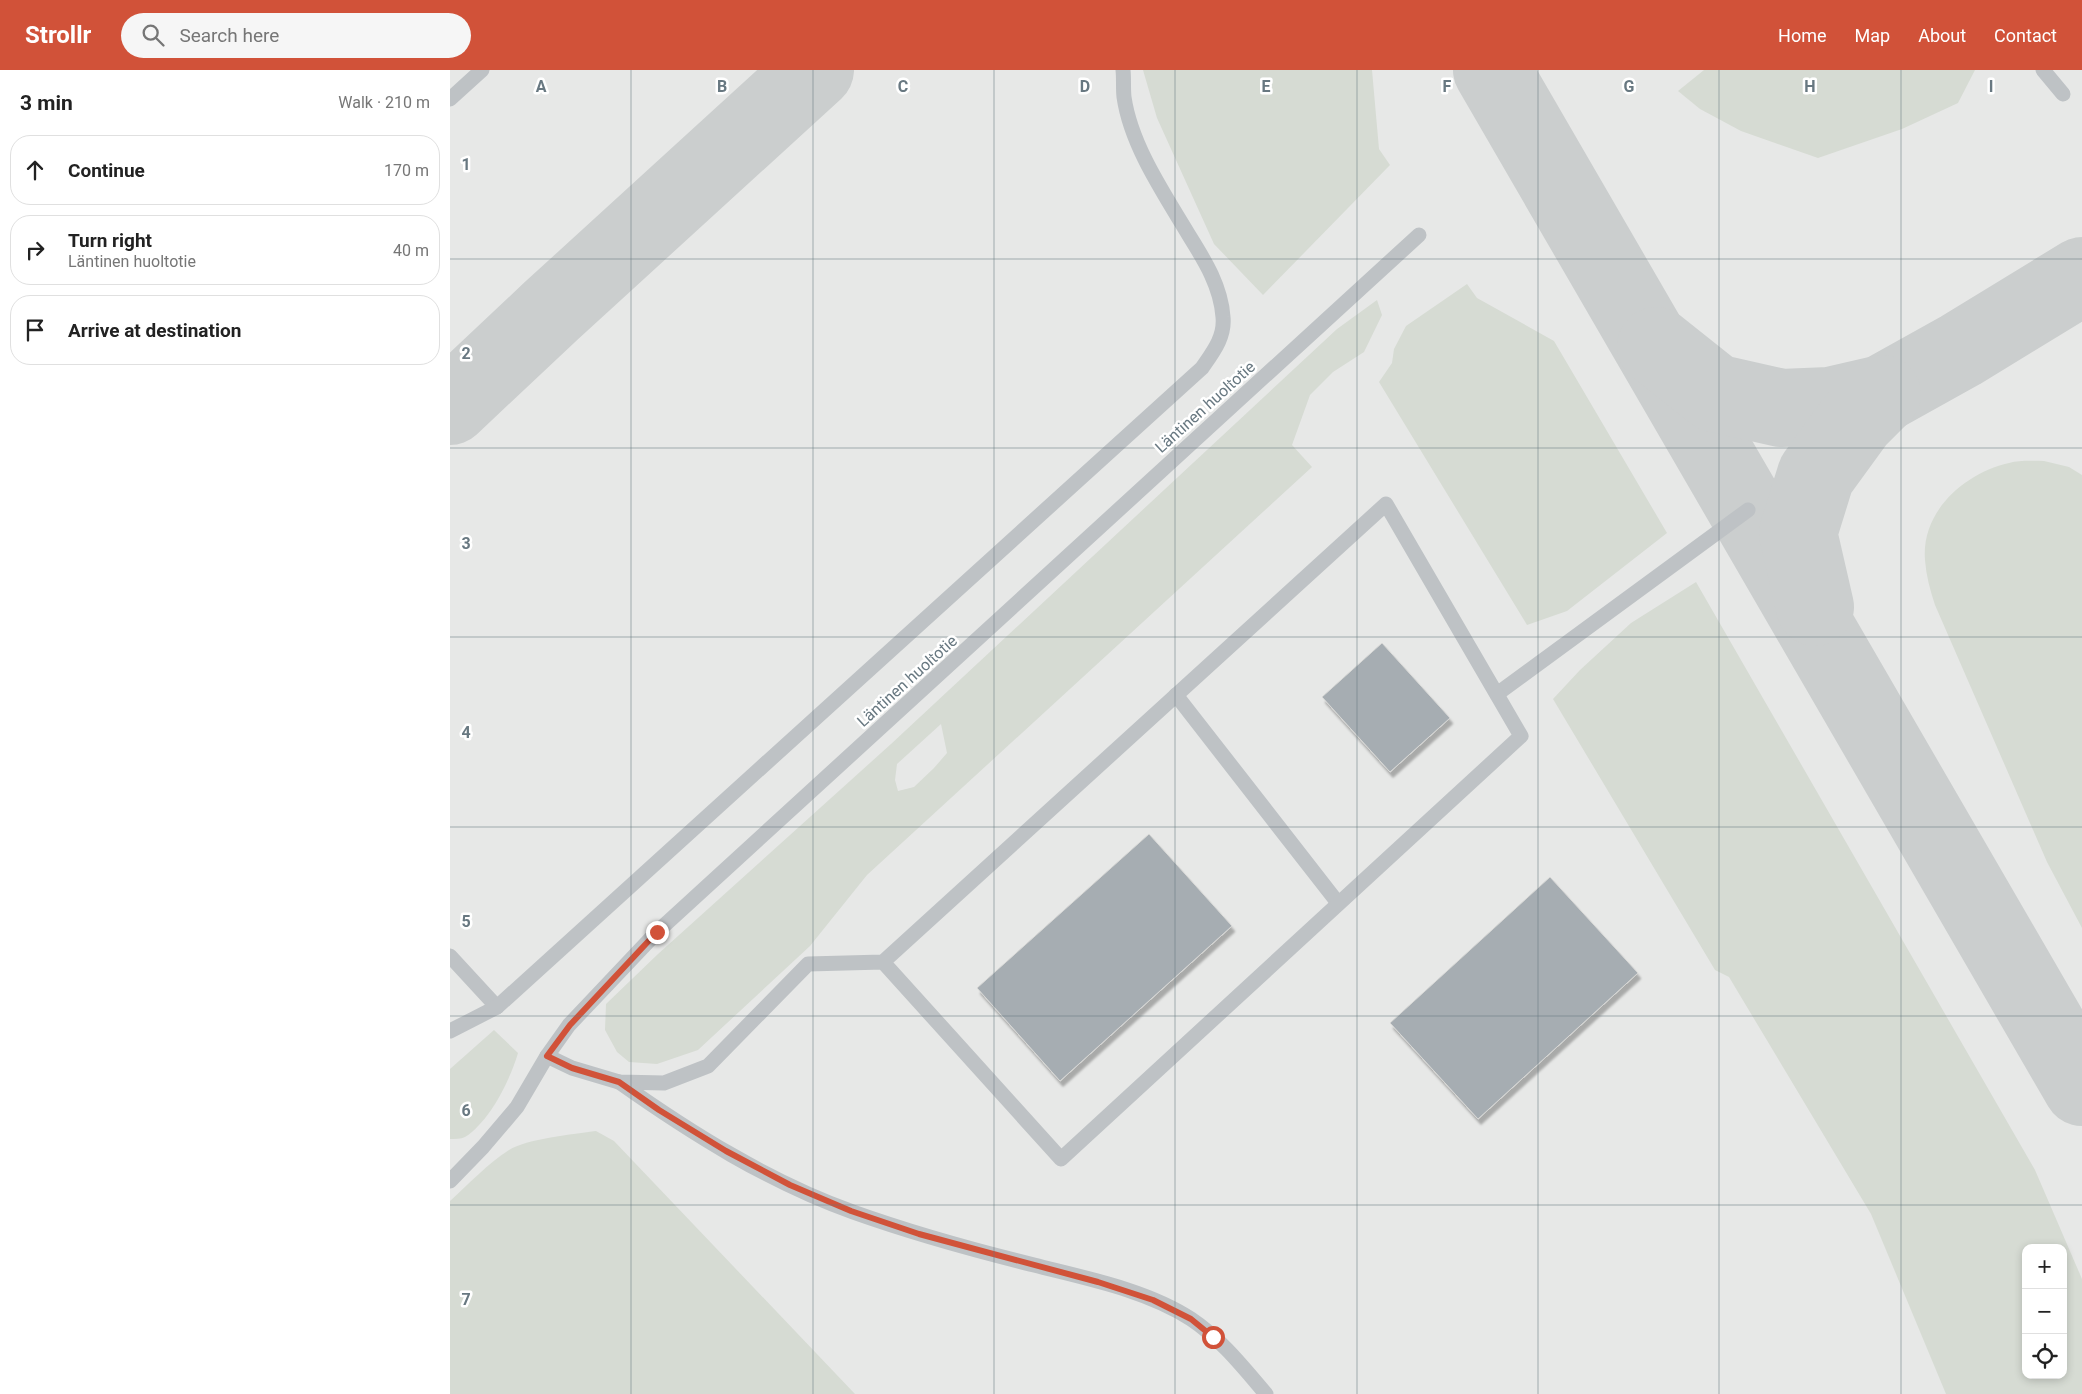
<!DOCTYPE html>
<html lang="en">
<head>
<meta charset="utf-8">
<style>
	body { margin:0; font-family:Roboto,sans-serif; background:#f6f6f6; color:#222 }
	.controls { position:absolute; right:15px; bottom:15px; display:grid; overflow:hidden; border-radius:10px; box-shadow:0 2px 8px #0003 }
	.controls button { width:45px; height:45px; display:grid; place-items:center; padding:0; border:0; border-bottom:1px solid #e0e0e0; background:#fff; color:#222; font:25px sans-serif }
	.stop { position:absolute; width:15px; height:15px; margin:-11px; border:4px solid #d15239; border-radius:50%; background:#fff }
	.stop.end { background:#d15239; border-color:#fff; box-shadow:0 1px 5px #0008 }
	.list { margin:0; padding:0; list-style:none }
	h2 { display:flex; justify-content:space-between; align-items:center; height:65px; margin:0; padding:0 20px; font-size:21px }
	h2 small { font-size:16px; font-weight:400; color:#767676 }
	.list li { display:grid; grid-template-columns:32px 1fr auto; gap:15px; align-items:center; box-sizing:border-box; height:70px; margin:0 10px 10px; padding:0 10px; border:1px solid #e0e0e0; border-radius:20px }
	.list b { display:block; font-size:19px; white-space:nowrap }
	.list p { margin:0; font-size:16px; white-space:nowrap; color:#767676 }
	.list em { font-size:16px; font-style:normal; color:#767676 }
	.icon { flex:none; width:28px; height:28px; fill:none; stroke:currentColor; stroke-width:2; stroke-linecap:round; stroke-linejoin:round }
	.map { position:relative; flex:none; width:1632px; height:1324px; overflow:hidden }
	header { display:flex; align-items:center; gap:30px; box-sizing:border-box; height:70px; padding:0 25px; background:#d15239; color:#fff }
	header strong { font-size:24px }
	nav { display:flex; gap:28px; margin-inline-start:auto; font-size:18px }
	.search { width:350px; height:45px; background:#f6f6f6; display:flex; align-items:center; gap:12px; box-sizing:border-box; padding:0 18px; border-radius:28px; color:#767676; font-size:19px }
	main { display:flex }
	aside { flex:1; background:#fff }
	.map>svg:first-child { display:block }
	.built { fill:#e7e8e7; fill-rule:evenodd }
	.green { fill:#d6dbd3; fill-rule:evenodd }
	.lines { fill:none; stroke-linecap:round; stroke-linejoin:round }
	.taxiway { stroke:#cbcece; stroke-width:78 }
	.building { fill:#a6adb2; stroke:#d8d8d6; filter:url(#shadow) }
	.lane { stroke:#bec2c5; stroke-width:15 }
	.route { stroke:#d15239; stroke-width:6 }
	.grid { fill:none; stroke:#687881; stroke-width:1; stroke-opacity:0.55 }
	.labels { text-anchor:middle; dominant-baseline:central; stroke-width:5; stroke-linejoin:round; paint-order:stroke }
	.street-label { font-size:16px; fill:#687881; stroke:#fff }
	.grid-label { font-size:16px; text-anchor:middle; font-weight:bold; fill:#687881; stroke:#fff; stroke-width:5; stroke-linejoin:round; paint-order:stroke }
</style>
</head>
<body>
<header>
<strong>Strollr</strong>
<div class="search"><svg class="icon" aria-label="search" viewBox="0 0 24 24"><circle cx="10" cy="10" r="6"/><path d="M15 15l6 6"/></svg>Search here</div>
<nav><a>Home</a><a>Map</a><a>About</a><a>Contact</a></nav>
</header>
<main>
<aside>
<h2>3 min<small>Walk · 210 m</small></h2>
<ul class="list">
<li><svg class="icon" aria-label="ahead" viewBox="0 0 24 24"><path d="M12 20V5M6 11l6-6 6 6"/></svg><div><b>Continue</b></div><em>170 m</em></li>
<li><svg class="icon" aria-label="right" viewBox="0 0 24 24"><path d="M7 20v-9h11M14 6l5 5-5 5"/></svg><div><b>Turn right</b><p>Läntinen huoltotie</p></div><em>40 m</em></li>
<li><svg class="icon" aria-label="arrive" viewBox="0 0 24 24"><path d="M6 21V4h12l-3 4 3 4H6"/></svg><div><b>Arrive at destination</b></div></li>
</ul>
</aside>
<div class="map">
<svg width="1632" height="1324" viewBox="0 0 1632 1324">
	<defs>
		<filter id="shadow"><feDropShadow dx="3" dy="5.5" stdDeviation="1" flood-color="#0004"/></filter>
	</defs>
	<rect width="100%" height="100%" fill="#f6f6f3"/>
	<path class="built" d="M0 0H1632V1324H0ZM1576 1178H1613V1305H1576Z"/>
	<g class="green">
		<polygon points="693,0 922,0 929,79 940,95 813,225 764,174 707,48"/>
		<polygon points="1254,0 1525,0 1508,33 1452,59 1368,88 1291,61 1250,39 1228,21"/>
		<polygon points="1017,214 1027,228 1104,271 1217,463 1117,541 1077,555 929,312 942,293 944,279 956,256"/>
		<path d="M927 230 932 245 914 282 883 302 860 325 842 375 862 397 417 805 360 876 248 980 207 994 179 992 167 982 155 960 156 934 208 884 441 674 887 259ZM491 654 497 683 484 698 464 717 448 721 445 710 447 694Z"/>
		<path d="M1594 391 1619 397 1632 405V858L1597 792 1485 535C1480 520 1476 505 1475 490 1471 441 1515 403 1559 393 1570 390 1583 391 1594 391Z"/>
		<path d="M1246 512 1585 1100 1632 1209V1324H1496L1421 1144 1279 907 1265 900 1103 629 1130 600 1181 553ZM1576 1178H1613V1305H1576Z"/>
		<path d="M44 960 68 983C60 1010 40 1051 15 1067 11 1069 5 1069 0 1069V999Z"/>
		<path d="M146 1061 164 1071 405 1324H0V1131C19 1114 37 1094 59 1080 76 1069 124 1064 146 1061Z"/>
	</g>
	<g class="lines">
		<g class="taxiway">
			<polyline points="1042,0 1632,1017"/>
			<polyline points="1206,276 1265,323 1331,338 1380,336 1432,324 1511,280 1632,206"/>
			<polyline points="0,336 101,241 365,0"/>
			<polyline points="1365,537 1348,463 1366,405 1406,350 1432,324"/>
		</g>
	</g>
	<g class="building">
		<polygon points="932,573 1000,648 940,702 872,627"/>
		<polygon points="699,764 782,856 610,1011 527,918"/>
		<polygon points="1100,807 1188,903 1028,1049 940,953"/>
	</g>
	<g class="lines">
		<g class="lane">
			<polyline points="1593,0 1613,24"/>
			<polyline points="0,29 32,0"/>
			<polyline points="1047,624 1298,440"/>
			<polyline points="726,625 888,833"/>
			<polyline points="0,886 47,937"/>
			<path d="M0 961 47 937 752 298C763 282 775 267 773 247 771 217 755 191 740 167 715 125 681 76 674 27 673 18 674 9 673 0"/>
			<polyline points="97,986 122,998 169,1012 214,1013 258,996 358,894 433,892 611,1089 1071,666 936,434 433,892"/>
			<path d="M169 1012C241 1063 319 1112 403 1142 462 1163 523 1180 584 1195 635 1208 697 1220 741 1249 771 1269 793 1297 816 1324"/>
			<polyline points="0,1111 33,1077 67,1037 97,986 119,955 207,862 969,165"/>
		</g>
	</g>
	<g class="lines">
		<polyline class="route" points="207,862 120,955 97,986 122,998 169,1012 209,1040 276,1081 340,1115 401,1141 469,1164 648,1212 703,1230 741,1249 763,1267"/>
	</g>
	<path class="grid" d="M181 0V1324M363 0V1324M544 0V1324M725 0V1324M907 0V1324M1088 0V1324M1269 0V1324M1451 0V1324M0 189H1632M0 378H1632M0 567H1632M0 757H1632M0 946H1632M0 1135H1632"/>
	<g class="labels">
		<g class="street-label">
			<text transform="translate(755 337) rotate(-42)">Läntinen huoltotie</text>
			<text transform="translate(457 611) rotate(-42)">Läntinen huoltotie</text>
		</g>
	</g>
	<g class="grid-label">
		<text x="91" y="22">A</text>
		<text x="272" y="22">B</text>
		<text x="453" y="22">C</text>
		<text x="635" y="22">D</text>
		<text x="816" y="22">E</text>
		<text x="997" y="22">F</text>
		<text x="1179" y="22">G</text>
		<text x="1360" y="22">H</text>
		<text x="1541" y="22">I</text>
		<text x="16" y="100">1</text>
		<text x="16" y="289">2</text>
		<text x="16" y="479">3</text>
		<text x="16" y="668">4</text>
		<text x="16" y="857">5</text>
		<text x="16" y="1046">6</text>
		<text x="16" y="1235">7</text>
	</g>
</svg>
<div class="controls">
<button>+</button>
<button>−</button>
<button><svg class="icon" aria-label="locate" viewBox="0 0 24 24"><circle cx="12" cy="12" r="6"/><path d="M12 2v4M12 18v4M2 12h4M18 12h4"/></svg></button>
</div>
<div class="stop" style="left:763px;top:1267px"></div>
<div class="stop end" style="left:207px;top:862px"></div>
</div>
</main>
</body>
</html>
